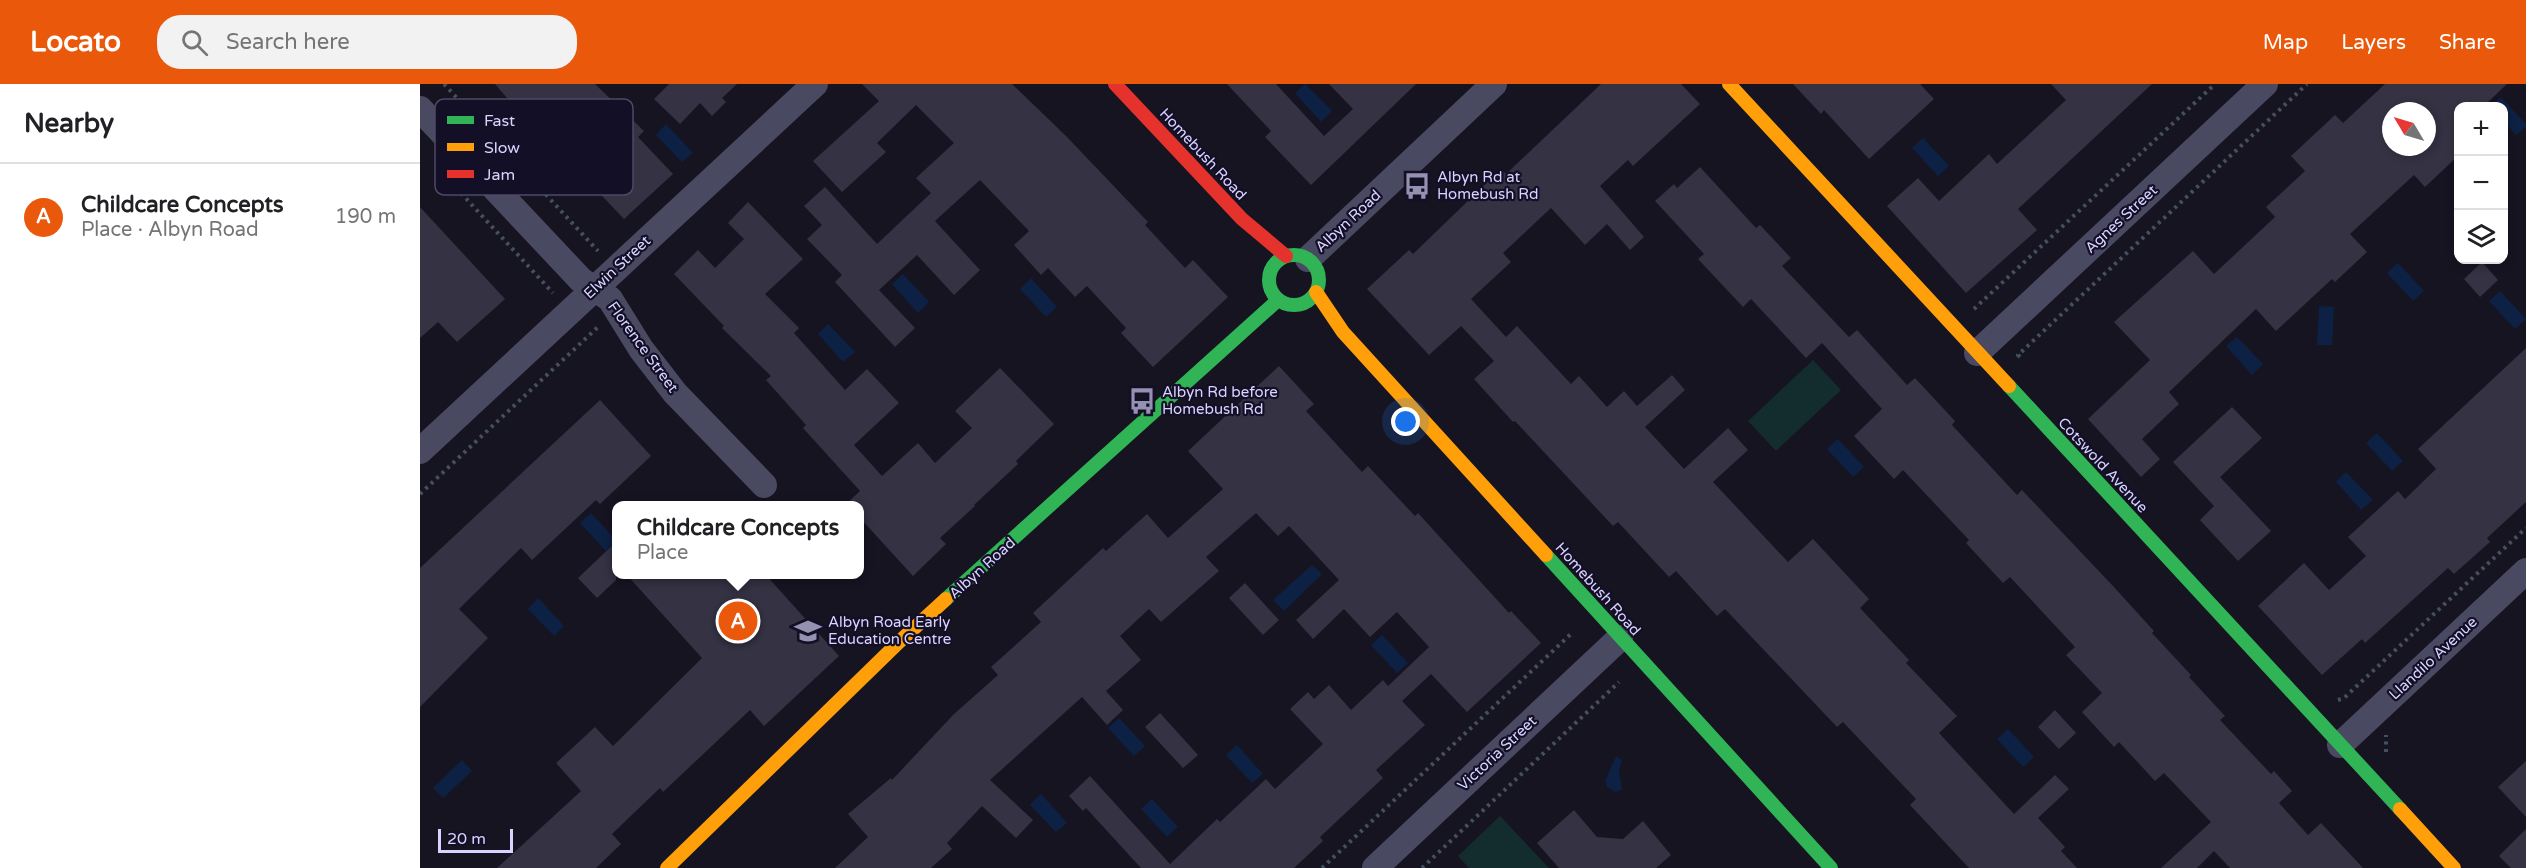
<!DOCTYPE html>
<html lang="en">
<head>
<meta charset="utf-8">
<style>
	body { margin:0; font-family:"Varela Round",sans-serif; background:#f2f2f2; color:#202124 }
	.controls { position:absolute; right:18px; top:18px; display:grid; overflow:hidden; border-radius:12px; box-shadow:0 3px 9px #0003 }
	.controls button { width:54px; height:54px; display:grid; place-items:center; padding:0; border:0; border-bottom:2px solid #e0e0e0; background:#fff; color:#202124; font:30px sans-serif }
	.compass { position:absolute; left:1962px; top:18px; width:54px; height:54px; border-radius:50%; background:#fff; box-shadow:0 3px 9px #0003; rotate:308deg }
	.scale { position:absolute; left:18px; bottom:15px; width:75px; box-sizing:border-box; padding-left:6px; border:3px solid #d9d4ff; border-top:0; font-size:16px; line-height:21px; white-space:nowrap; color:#d9d4ff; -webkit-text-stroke:4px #130f26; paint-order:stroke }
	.you { position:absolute; left:986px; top:338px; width:21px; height:21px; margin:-15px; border:4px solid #fff; border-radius:50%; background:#1a73e8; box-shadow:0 0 0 9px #1a73e833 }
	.badge { display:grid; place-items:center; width:39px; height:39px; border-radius:50%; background:#ea580c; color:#fff; font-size:20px; font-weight:700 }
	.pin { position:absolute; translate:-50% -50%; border:3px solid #fff; box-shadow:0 2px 6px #0006 }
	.popup { position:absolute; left:192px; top:417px; width:252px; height:78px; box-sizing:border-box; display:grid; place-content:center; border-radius:12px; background:#fff; filter:drop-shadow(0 2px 4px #0005); font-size:20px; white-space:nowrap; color:#757577 }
	.popup b { font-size:22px; color:#202124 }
	.popup::after { content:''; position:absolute; left:50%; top:100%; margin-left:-12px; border:12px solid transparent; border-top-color:#fff }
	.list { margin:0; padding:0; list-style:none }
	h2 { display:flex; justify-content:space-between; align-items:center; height:78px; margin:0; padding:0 24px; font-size:26px }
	h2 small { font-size:20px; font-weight:400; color:#757577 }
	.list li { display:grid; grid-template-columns:39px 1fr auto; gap:18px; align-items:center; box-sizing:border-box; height:108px; padding:0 24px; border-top:2px solid #e0e0e0 }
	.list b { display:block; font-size:22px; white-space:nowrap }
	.list p { margin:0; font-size:20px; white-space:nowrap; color:#757577 }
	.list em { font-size:20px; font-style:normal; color:#757577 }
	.icon { flex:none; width:33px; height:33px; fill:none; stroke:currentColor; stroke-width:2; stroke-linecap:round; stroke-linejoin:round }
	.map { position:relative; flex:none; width:2106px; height:784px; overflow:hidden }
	header { display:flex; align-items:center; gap:36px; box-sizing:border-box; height:84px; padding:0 30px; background:#ea580c; color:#fff }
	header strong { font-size:28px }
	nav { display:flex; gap:33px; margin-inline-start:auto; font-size:21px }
	.search { width:420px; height:54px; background:#f2f2f2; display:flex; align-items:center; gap:15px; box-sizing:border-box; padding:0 21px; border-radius:24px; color:#757577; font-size:22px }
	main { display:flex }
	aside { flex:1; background:#fff }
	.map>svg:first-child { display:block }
	.green { fill:#132c2d }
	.water { fill:#0d2144 }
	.building { fill:#343243; fill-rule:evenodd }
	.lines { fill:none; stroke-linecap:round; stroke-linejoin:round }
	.path { stroke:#44505f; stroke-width:4; stroke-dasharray:3 4.5; stroke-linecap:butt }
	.street { stroke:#4a4962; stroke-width:26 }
	.fast { stroke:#30b455; stroke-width:14 }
	.slow { stroke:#ff9f0a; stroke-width:14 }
	.jam { stroke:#e5322d; stroke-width:14 }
	.labels { text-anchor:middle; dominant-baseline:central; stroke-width:4.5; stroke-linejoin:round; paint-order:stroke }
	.street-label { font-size:15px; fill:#d9d4ff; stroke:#130f26 }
	.poi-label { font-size:15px; fill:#d9d4ff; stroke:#130f26; text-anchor:start }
	.key { fill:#130f26; stroke:#4e4a67; stroke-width:1.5 }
	.key-label { font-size:16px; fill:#d9d4ff }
</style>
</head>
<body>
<header>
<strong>Locato</strong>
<div class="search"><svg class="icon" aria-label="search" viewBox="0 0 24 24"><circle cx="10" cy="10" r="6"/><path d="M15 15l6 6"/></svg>Search here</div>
<nav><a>Map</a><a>Layers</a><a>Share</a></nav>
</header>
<main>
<aside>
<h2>Nearby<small></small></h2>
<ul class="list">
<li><span class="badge">A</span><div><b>Childcare Concepts</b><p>Place · Albyn Road</p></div><em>190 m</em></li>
</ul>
</aside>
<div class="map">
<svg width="2106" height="784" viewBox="0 0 2106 784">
	<rect width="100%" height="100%" fill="#161421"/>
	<g class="green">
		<polygon points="1393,276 1421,306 1356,367 1328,337"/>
		<polygon points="1080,732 1129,784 1049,784 1038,772"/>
	</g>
	<g class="water">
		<polygon points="885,0 912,27 901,38 875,9"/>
		<polygon points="2081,13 2106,40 2106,43 2096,51 2084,37 2084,22 2071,22"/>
		<polygon points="246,40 273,69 262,78 236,51"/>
		<polygon points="1503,54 1529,82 1518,92 1492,64"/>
		<polygon points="1978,179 2004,207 1993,217 1967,189"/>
		<polygon points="483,190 509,218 498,229 472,200"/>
		<polygon points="611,194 637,223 626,233 600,205"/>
		<polygon points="2080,207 2106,235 2095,245 2069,217"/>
		<polygon points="1899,222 1914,223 1912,261 1897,261"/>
		<polygon points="408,240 435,268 423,278 398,250"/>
		<polygon points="1817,253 1843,280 1832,291 1806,262"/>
		<polygon points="1957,349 1983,377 1972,387 1946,359"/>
		<polygon points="1418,355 1444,383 1433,393 1407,365"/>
		<polygon points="1926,388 1953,416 1941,426 1916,398"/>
		<polygon points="171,429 196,456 186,467 160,439"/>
		<polygon points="892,481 902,490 864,527 853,516"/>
		<polygon points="118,514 144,542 134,552 108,525"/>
		<polygon points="962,551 988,579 977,589 951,561"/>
		<polygon points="699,634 725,662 714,672 688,644"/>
		<polygon points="1588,645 1614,673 1603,683 1577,655"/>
		<polygon points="817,661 843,690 832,699 806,671"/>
		<polygon points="1196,672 1202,676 1199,686 1202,706 1195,708 1187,703 1185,697"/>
		<polygon points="42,676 52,687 23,714 13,704"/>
		<polygon points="621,710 647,739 636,748 610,721"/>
		<polygon points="732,715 758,743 747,753 721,725"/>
	</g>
	<g class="building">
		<polygon points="75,0 175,0 224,47 218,53 253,90 204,135 163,92 161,94 131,65"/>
		<polygon points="249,0 317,0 302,14 306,18 292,32 280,19 260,40 234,15"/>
		<polygon points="442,0 592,0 646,52 728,138 725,141 765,184 773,176 808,213 733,283 701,249 706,244 667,202 655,213 628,184 621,191 594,161 609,147 560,96 515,137 560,186 534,211 497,171 459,206 495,244 475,263 415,198 422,191 387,155 402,141 384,122 405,103 457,160 511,109 496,94 534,59 496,21 457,59 466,68 422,108 393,77 459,17"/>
		<polygon points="807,0 856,0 904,52 933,25 909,0 996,0 891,101 845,53 851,47"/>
		<polygon points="1181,0 1261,0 1280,20 1213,82 1208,76 1180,102 1224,153 1210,166 1187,140 1165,161 1131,124 1083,169 1091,178 1051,215 1086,253 1097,242 1151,300 1159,292 1187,323 1204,307 1217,322 1252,291 1265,306 1225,343 1264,385 1308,344 1328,366 1293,398 1368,478 1393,455 1449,515 1440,524 1489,576 1486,579 1537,632 1519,649 1594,730 1635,691 1649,705 1618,734 1645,763 1641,767 1657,784 1549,784 1490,721 1496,715 1423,638 1417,643 1305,525 1297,532 1256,487 1249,493 1198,438 1193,442 1095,337 1093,338 1054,295 1074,277 1041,242 1009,271 947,205 989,166 993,170 1081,85 1086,90"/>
		<polygon points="1373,0 1500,0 1514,15 1449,75 1404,26 1401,30"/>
		<polygon points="1631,0 1732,0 1598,125 1617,146 1546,209 1467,122 1498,94 1519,117 1569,70 1577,80 1646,16"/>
		<path d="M1965 0H2087L2064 22H2038V72L2005 103 1994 91 1930 150 1947 168 1915 198 1912 195 1856 247 1836 225 1749 308 1759 320 1722 355 1740 375 1721 393 1668 335 1730 276 1694 238 1773 167 1794 190 1855 133 1846 123 1885 87 1871 72 1915 31 1923 39ZM1971 27H2007V63H1971Z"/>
		<polygon points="1280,83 1336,144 1340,141 1371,174 1362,182 1429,253 1437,246 1487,301 1495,294 1535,337 1532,341 1597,411 1602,406 1693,502 1734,547 1732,549 1771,591 1769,593 1805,632 1800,636 1851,690 1854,687 1872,707 1859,719 1888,751 1901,739 1943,784 1810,784 1794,767 1777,784 1741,784 1791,738 1744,689 1735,697 1699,658 1694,663 1662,628 1682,609 1646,571 1655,563 1590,493 1583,499 1546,459 1549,456 1483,386 1474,395 1434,352 1462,325 1402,259 1386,274 1331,215 1323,223 1278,175 1284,170 1235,117 1254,100 1257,104"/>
		<polygon points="328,118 383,175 345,210 379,244 374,249 425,306 447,285 479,319 434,361 462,392 498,359 515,379 552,344 535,327 580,284 634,340 596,377 598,380 554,421 555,422 520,454 526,460 493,492 440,434 440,422 424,422 440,407 383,344 386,341 346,296 351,292 302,244 304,242 254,190 278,166 295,184 324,155 308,139"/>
		<polygon points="0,123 85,215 37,258 18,238 0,254"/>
		<polygon points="2062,178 2078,196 2060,213 2044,195"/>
		<polygon points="2106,264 2106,418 2067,454 2070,458 2034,490 2028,484 1945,559 1942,555 1902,591 1838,522 1884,479 1909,506 1946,472 1928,453 1978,407 1985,415 2016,385 1998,365"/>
		<polygon points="859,282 894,320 886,327 942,388 948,382 995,432 998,429 1089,529 1091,527 1121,559 1047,628 1011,590 982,617 1005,641 956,686 963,694 900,753 903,757 874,784 721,784 666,724 663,727 649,712 670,692 750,780 797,735 800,738 846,695 855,705 903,660 870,625 888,608 894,615 909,601 931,626 963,596 968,602 1009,563 977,528 950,553 924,525 893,555 876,536 919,496 869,442 858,452 836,429 786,473 799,487 741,538 729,525 700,552 721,576 686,607 703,626 687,641 662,613 570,696 613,736 596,754 562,722 527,759 532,765 511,784 415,784 448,753 428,730 471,694 472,696 534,630 578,591 571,583 621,538 613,529 683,464 686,467 727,430 748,454 803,405 768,367"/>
		<polygon points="180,316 231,372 180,420 176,416 112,476 101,464 39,525 68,554 0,623 0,484"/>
		<polygon points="1812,323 1842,354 1800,393 1851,447 1818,477 1780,436 1794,422 1753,378"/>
		<polygon points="196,458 196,496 177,514 158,494"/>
		<polygon points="206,490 345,490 419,572 344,642 330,626 243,708 240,704 192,750 201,760 176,784 77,784 161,707 136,679 175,643 193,662 282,574"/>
		<polygon points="825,499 859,536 843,551 809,514"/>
		<polygon points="1635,626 1656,649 1639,665 1618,643"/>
		<polygon points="740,629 778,671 763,684 725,643"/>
		<polygon points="2106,677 2106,733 2078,703"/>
		<polygon points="1154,726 1177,753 1203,755 1223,737 1251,771 1236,784 1139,784 1117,759"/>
		<polygon points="2106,745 2106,784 2091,784 2079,772"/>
	</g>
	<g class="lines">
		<g class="path">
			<polyline points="24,0 178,167"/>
			<polyline points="41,109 133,209"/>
			<polyline points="1554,225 1795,0"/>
			<polyline points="1600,273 1598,271 1887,0"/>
			<polyline points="0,410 179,242"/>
			<polyline points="1918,616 1924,614 2106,444"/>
			<polyline points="1966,668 1966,651"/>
			<polyline points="902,784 1153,548"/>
			<polyline points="1002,784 1199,598"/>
		</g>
		<g class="street">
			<polyline points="0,25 161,196 190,215 221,265 255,309 344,401"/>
			<polyline points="888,175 1074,0"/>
			<polyline points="1557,269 1845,0"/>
			<polyline points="0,367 395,0"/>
			<polyline points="1920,661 2106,487"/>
			<polyline points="955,784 1200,554"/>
		</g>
		<g class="fast">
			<circle cx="874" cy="196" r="25"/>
			<polyline points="1589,302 1980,725"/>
			<polyline points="1126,471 1411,784"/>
			<polyline points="526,515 858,216"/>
		</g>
		<g class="slow">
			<polyline points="1309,0 1589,302"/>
			<polyline points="896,208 923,248 1126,471"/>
			<polyline points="1980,725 2034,784"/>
			<polyline points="247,784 479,558 526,515"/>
		</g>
		<polyline class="jam" points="695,0 822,135 866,172"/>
	</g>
	<defs>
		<symbol id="bus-bare" viewBox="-9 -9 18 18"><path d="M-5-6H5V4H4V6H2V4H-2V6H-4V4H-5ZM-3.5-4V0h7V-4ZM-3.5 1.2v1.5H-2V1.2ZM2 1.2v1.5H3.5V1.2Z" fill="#9591b1" stroke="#130f26" stroke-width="2.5" paint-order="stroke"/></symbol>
		<symbol id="school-bare" viewBox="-9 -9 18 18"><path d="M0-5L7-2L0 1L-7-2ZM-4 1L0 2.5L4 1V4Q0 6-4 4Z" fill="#9591b1" stroke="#130f26" stroke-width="2.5" paint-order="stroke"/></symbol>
	</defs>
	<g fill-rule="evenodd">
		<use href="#bus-bare" x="978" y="83" width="38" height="38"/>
		<use href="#bus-bare" x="703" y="298" width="38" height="38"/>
		<use href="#school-bare" x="369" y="528" width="38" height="38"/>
	</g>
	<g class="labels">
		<g class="street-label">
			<text transform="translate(783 70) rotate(47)">Homebush Road</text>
			<text transform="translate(1701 135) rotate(-43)">Agnes Street</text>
			<text transform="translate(928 137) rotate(-43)">Albyn Road</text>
			<text transform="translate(197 183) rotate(-43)">Elwin Street</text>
			<text transform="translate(223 263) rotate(54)">Florence Street</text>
			<text transform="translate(1683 381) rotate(47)">Cotswold Avenue</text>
			<text transform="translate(562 484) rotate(-42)">Albyn Road</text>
			<text transform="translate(1178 505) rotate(48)">Homebush Road</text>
			<text transform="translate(2013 574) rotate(-43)">Llandilo Avenue</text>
			<text transform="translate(1077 669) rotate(-43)">Victoria Street</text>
		</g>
		<g class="poi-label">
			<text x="1017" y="93">Albyn Rd at<tspan x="1017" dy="17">Homebush Rd</tspan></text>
			<text x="742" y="308">Albyn Rd before<tspan x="742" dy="17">Homebush Rd</tspan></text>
			<text x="408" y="538">Albyn Road Early<tspan x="408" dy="17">Education Centre</tspan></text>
		</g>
	</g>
	<rect x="15" y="15" width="198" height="96" rx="9" class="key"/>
	<rect x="27" y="32" width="27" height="8" fill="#30b455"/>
	<rect x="27" y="59" width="27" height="8" fill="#ff9f0a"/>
	<rect x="27" y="86" width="27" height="8" fill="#e5322d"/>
	<g class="key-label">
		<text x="64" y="42">Fast</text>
		<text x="64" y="69">Slow</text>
		<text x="64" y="96">Jam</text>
	</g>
</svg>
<div class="controls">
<button>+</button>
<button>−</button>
<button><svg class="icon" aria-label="layers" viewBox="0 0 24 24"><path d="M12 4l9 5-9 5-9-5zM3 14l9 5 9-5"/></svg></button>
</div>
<svg class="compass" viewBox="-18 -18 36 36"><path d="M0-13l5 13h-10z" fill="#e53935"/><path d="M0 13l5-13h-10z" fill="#757577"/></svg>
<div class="scale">20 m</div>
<div class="you"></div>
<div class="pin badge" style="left:318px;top:537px">A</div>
<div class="popup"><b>Childcare Concepts</b>Place</div>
</div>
</main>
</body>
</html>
